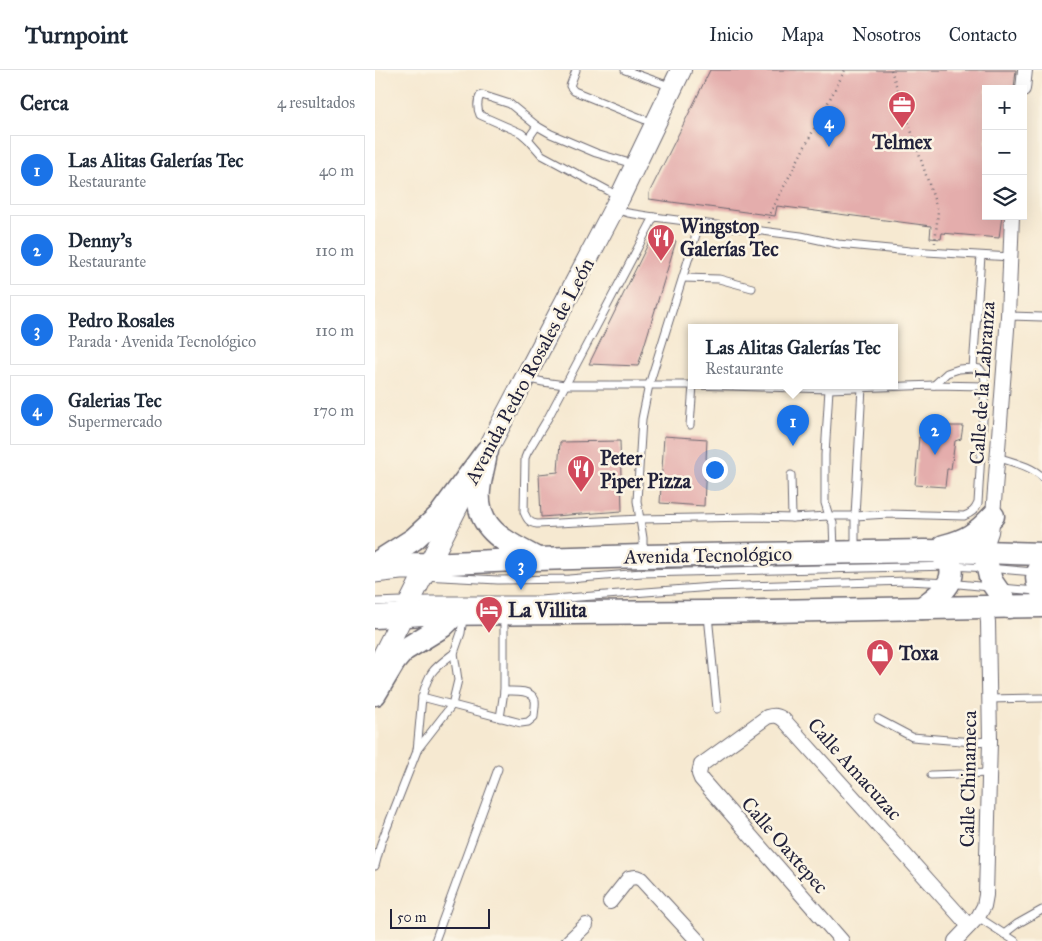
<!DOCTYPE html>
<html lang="es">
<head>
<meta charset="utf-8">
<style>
	body { margin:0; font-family:"IM FELL Great Primer",serif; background:#f2f2f3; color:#1f2937 }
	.controls { position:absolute; right:15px; top:15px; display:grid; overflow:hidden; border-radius:0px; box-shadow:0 5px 20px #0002 }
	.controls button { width:45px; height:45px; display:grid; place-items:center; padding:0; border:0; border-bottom:1px solid #e0e1e3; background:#fff; color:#1f2937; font:25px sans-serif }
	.scale { position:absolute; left:15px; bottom:12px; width:100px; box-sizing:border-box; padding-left:5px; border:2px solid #22223b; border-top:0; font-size:14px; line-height:18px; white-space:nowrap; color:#22223b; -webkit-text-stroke:4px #fcf5e5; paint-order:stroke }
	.you { position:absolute; left:339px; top:399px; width:18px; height:18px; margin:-12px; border:4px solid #fff; border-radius:50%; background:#1a73e8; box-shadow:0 0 0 8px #1a73e833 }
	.badge { display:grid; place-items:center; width:32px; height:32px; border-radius:50%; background:#1a73e8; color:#fff; font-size:16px; font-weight:700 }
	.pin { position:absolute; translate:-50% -41px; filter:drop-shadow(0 1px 2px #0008) }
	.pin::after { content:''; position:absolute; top:26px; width:18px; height:15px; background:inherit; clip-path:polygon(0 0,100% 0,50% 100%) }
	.popup { position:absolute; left:313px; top:254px; width:210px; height:65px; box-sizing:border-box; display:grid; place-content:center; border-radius:0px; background:#fff; filter:drop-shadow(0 1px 4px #0005); font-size:16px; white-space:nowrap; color:#747a83 }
	.popup b { font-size:19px; color:#1f2937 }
	.popup::after { content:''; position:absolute; left:50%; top:100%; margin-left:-10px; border:10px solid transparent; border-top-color:#fff }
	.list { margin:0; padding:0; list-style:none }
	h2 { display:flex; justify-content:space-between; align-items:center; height:65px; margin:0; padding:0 20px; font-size:21px }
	h2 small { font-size:16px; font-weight:400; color:#747a83 }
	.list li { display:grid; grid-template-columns:32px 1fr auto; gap:15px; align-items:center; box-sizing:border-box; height:70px; margin:0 10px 10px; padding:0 10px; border:1px solid #e0e1e3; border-radius:0px }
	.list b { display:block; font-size:19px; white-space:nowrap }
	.list p { margin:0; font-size:16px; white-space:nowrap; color:#747a83 }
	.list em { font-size:16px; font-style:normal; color:#747a83 }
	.icon { flex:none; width:28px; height:28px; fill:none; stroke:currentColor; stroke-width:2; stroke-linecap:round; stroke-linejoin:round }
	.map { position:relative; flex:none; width:667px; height:871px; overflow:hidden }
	header { display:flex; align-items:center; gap:30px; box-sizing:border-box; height:70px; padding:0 25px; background:#fff; border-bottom:1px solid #e0e1e3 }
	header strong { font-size:24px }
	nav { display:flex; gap:28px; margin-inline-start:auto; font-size:18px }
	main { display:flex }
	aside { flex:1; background:#fff }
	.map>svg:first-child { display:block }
	.building { fill:#e4adac }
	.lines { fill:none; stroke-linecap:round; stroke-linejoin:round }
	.lane-casing { stroke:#6c6870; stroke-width:9 }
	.street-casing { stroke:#6c6870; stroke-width:16 }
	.secondary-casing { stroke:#6c6870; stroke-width:22 }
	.primary-casing { stroke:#6c6870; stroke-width:25 }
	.path { stroke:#6c6870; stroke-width:2.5; stroke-dasharray:1 4; stroke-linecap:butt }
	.lane { stroke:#fff; stroke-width:7 }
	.street { stroke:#fff; stroke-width:14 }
	.secondary { stroke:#fff; stroke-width:20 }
	.primary { stroke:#fff; stroke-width:22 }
	.labels { text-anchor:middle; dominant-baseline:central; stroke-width:5; stroke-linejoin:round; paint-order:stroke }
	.poi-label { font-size:20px; font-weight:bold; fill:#22223b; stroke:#fcf5e5; text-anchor:start }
	.street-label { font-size:20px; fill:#22223b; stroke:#fcf5e5 }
</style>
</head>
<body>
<header>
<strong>Turnpoint</strong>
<nav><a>Inicio</a><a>Mapa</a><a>Nosotros</a><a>Contacto</a></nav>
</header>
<main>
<aside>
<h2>Cerca<small>4 resultados</small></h2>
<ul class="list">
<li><span class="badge">1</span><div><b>Las Alitas Galerías Tec</b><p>Restaurante</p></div><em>40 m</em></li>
<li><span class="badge">2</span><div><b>Denny's</b><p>Restaurante</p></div><em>110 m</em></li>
<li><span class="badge">3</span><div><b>Pedro Rosales</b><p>Parada · Avenida Tecnológico</p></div><em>110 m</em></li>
<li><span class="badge">4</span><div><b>Galerias Tec</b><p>Supermercado</p></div><em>170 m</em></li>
</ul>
</aside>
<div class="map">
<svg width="667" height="871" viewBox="0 0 667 871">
	<rect width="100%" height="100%" fill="#fcf5e5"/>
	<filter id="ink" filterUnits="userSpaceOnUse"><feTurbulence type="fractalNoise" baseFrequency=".02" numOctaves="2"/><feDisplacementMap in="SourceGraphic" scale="10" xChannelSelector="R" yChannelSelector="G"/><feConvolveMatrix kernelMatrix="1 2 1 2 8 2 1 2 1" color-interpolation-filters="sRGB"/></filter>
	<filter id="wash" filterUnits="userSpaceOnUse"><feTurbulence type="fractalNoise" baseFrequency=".0096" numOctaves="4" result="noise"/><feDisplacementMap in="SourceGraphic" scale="20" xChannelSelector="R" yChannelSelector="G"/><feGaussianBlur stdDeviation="1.12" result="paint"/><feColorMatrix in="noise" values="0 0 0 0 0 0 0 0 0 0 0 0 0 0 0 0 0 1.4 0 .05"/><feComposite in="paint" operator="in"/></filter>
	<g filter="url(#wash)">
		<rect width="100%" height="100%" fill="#f6e9d1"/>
		<g id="blocks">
			<g class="building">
				<polygon points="335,0 641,0 639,19 611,19 611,146 627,146 624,168 567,163 566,169 555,168 556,156 402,136 400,146 274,129 274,123 320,31"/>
				<polygon points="276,168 301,171 263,296 214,294"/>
				<polygon points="566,356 588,356 586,369 580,371 576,399 572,399 570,417 540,415 544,367 564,368"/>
				<polygon points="289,366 332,369 329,436 285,433"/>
				<polygon points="245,371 247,441 166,447 164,404 183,402 185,372"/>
			</g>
		</g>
	</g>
	<g filter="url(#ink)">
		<use href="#blocks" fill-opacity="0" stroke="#6c6870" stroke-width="1"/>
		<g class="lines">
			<defs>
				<g id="lane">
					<polyline points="201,0 195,16 199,21 278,53"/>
					<polyline points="250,0 297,17"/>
					<polyline points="153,69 162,56"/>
					<path d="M245 127 167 85 153 69 146 63 105 45C102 39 102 31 105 26L107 25 135 34 162 56 176 64 221 83 258 94"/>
					<polyline points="240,139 253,143 279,147 426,166 463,174 535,181 636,187"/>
					<path d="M279 147 173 348 152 383 150 388 149 442C152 449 154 453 162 454L266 449 378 447 417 448 454 446H480L513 444 589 446C597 443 600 440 603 433L610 316C610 309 610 305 605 299L598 298 606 186"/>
					<polyline points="308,208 344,209 377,218"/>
					<polyline points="633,246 667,247"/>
					<polyline points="151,308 168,312 190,315 318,315 454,319 559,315 610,316"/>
					<polyline points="559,315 572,303 584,299 598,298"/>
					<polyline points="454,319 450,385 450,433 454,446 458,453 459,480"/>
					<polyline points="315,355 318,315"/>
					<path d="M622 387C636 392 657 396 667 407"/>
					<polyline points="416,405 417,448"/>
					<polyline points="480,479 480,446 487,317"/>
					<polyline points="268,483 268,468 262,431 267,349 274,315 325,152"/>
					<polyline points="0,509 26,506 48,506 123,510 194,509 267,503 576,496 613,498 659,502"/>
					<polyline points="627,518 661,521"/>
					<polyline points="0,532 54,530 165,530 337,517 532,511 574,513 614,517"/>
					<polyline points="333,545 342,639"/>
					<path d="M47 627C54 601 58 599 79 583"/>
					<polyline points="614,629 667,628"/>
					<polyline points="125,648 129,621 129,547"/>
					<polyline points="503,649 537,667 598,672 615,671"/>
					<polyline points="42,680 77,635 83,610 79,583 86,563 88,548"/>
					<polyline points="556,705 615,703"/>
					<path d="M0 796 6 773 42 681 47 627 146 653 153 652 159 647C159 642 161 635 160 630 156 619 138 621 129 621"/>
					<polyline points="603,847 640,871"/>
					<polyline points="629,864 642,854 667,840"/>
					<polyline points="60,871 123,699"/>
				</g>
				<g id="street">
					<polyline points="648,19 650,0"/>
					<polyline points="609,482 616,462 618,446 633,246 637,146"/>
					<polyline points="235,832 254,808 261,807 266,809 323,871"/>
					<polyline points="194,871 211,855"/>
					<path d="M467 871 326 709 324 704 326 695 392 647C399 645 403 645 409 650L594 856"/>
					<polyline points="580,871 603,847 609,836 611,825 615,671 613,552 611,537"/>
				</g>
				<g id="secondary">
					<polyline points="105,394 245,127 306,0"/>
					<polyline points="0,601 90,422"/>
				</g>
				<g id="primary">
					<path d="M110 389C108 399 105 410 104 420 100 459 132 473 161 488"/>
					<path d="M569 476C592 470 601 464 618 446"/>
					<polyline points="609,482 616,511 634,537"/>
					<polyline points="0,494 39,469 65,445 112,381"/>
					<polyline points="0,495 54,494 162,489 268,486 549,481 609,482 667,484"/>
					<path d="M667 496C660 504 661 513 667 521"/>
					<path d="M547 538C560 528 583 514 575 494 573 490 568 486 565 482"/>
					<polyline points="0,547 48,544 333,542 667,536"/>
					<polyline points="0,624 19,592 29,580 68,556 80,544"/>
				</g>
			</defs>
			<use href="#lane" class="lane-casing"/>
			<use href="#street" class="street-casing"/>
			<use href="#secondary" class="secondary-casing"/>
			<use href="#primary" class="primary-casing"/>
			<g class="path">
				<polyline points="516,0 563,141 560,173"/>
				<polyline points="394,153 394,145 470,0"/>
			</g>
			<use href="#lane" class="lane"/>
			<use href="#street" class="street"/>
			<use href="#secondary" class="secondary"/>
			<use href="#primary" class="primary"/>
		</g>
	</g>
	<defs>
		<symbol id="office-pin" viewBox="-11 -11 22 30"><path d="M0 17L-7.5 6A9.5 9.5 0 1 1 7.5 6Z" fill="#d1495b" stroke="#fcf5e5"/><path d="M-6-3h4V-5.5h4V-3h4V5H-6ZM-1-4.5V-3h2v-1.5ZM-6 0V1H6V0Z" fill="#fff"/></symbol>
		<symbol id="restaurant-pin" viewBox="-11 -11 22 30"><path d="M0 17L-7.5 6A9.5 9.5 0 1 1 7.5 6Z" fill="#d1495b" stroke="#fcf5e5"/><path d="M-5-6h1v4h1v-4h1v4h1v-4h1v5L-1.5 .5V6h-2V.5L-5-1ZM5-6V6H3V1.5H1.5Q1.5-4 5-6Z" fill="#fff"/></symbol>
		<symbol id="hotel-pin" viewBox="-11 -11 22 30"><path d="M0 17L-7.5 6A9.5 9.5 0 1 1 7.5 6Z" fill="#d1495b" stroke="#fcf5e5"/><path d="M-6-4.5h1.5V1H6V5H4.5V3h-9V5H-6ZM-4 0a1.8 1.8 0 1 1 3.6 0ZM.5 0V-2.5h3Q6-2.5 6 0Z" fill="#fff"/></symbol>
		<symbol id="shop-pin" viewBox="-11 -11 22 30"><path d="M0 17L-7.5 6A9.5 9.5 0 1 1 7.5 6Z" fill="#d1495b" stroke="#fcf5e5"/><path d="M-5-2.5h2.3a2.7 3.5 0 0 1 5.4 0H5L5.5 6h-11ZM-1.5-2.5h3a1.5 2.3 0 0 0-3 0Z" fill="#fff"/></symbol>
	</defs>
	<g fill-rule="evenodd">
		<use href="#office-pin" x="511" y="19" width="32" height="43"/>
		<use href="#restaurant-pin" x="270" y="152" width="32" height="43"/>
		<use href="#restaurant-pin" x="190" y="383" width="32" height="43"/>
		<use href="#hotel-pin" x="98" y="524" width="32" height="43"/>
		<use href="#shop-pin" x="489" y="567" width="32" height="43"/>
	</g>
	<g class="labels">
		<g class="poi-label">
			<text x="527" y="72" text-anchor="middle">Telmex</text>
			<text x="305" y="156">Wingstop<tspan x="305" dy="23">Galerías Tec</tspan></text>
			<text x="225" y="388">Peter<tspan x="225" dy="23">Piper Pizza</tspan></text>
			<text x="133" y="540">La Villita</text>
			<text x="524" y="583">Toxa</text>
		</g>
		<g class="street-label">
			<text transform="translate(154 301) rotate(-62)">Avenida Pedro Rosales de León</text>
			<text transform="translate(607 313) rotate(-86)">Calle de la Labranza</text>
			<text transform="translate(333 485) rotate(-1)">Avenida Tecnológico</text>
			<text transform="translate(480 699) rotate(48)">Calle Amacuzac</text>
			<text transform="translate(593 709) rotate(-89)">Calle Chinameca</text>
			<text transform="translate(410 775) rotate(49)">Calle Oaxtepec</text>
		</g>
	</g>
</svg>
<div class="controls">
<button>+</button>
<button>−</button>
<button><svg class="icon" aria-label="layers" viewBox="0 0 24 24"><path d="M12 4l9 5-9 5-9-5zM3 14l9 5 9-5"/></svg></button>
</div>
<div class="scale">50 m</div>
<div class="you"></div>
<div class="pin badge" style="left:418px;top:376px">1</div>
<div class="popup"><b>Las Alitas Galerías Tec</b>Restaurante</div>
<div class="pin badge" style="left:560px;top:385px">2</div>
<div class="pin badge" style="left:146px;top:520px">3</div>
<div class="pin badge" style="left:454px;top:77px">4</div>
</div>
</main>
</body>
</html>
